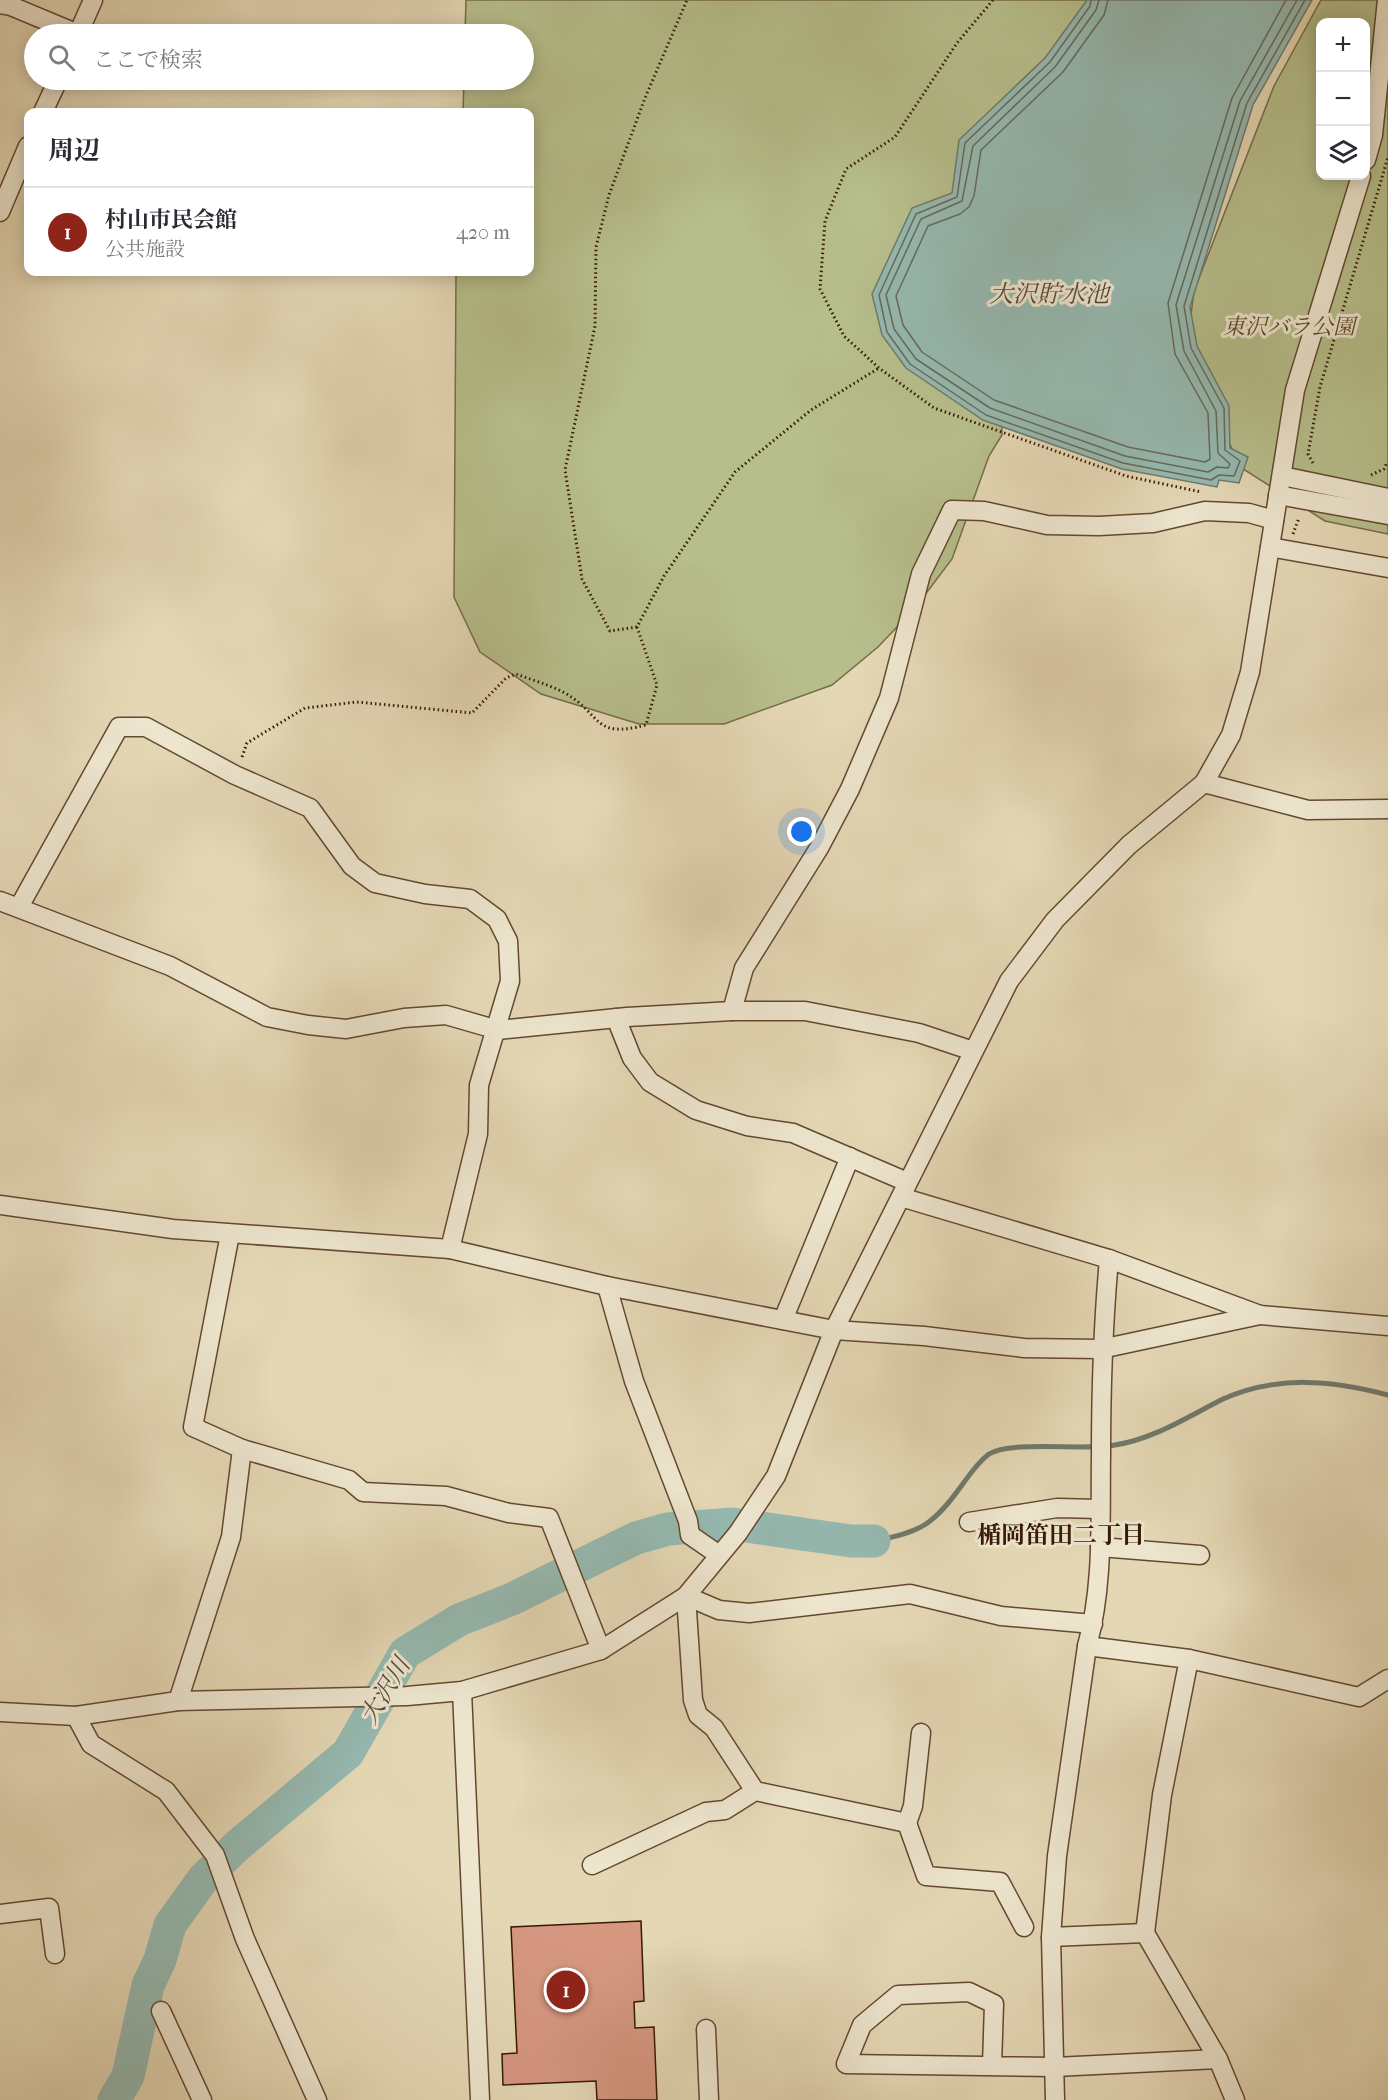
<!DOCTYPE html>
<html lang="ja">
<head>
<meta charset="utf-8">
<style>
	body { margin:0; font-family:"IM FELL French Canon","Noto Serif JP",serif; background:#f2f2f3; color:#2b2b33 }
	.controls { position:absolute; right:18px; top:18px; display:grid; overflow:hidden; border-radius:12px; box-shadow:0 3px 15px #0003 }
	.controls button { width:54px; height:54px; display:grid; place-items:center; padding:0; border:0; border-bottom:2px solid #e1e1e2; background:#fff; color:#2b2b33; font:30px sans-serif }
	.you { position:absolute; left:802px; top:832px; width:21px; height:21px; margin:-15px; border:4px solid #fff; border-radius:50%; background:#1a73e8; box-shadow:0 0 0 9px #1a73e833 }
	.badge { display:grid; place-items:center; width:39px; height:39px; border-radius:50%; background:#8f2418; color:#fff; font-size:20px; font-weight:700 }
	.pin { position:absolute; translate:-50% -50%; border:3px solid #fff; box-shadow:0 2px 6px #0006 }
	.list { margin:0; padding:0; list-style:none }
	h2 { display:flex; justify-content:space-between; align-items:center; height:78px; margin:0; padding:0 24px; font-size:26px }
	h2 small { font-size:20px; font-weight:400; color:#7c7c81 }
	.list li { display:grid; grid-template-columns:39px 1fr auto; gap:18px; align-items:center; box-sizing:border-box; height:90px; padding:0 24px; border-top:2px solid #e1e1e2 }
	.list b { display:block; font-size:22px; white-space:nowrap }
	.list p { margin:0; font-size:20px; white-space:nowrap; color:#7c7c81 }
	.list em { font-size:20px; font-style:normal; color:#7c7c81 }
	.icon { flex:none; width:33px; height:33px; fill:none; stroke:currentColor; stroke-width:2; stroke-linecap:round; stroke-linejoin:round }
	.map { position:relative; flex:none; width:1388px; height:2100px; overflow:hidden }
	.search { position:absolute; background:#fff; box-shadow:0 3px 15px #0003; left:24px; top:24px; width:510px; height:66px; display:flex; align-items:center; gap:15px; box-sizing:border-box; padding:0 21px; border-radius:33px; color:#7c7c81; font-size:22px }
	.panel { position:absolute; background:#fff; box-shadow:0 3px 15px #0003; left:24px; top:108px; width:510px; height:168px; border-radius:12px }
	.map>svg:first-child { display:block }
	.green { fill:#b6be8b; stroke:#786c48; stroke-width:1.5; fill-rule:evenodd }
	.water { fill:#95b9b0; stroke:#70796b; stroke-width:1.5 }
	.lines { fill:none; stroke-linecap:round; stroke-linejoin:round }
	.shore { stroke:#67695a; stroke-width:1.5 }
	.stream { stroke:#70796b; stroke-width:5 }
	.river { stroke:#95b9b0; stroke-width:33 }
	.building { fill:#d69781; stroke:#391904; stroke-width:1.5 }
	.minor-casing { stroke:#644830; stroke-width:21 }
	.path { stroke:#391904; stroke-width:3; stroke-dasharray:1.5 3; stroke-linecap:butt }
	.minor { stroke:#ede5ce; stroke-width:18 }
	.labels { text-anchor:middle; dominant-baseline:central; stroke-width:6; stroke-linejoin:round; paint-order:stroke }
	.park-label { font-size:22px; font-style:italic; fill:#5e4b2c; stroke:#ede5ce }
	.water-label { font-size:24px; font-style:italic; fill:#554938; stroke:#ede5ce }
	.neighbourhood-label { font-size:24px; font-weight:bold; fill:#391904; stroke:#ede5ce }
</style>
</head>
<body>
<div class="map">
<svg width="1388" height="2100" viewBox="0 0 1388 2100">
	<rect width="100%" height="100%" fill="#e4d7b4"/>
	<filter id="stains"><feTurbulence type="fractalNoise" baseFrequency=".00333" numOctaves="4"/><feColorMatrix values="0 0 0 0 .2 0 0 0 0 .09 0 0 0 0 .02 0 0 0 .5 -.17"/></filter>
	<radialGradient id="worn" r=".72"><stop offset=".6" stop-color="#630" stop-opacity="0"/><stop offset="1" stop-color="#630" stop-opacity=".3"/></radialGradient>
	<g class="green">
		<polygon points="466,0 1105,0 1002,358 1002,435 989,456 952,559 915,608 878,647 832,685 724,724 639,724 541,694 480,652 454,597 456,272 530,272 530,112 463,112 464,80 524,80 524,34 465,34"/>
		<path d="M1321 0H1388V534L1325 521 1240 467 1187 346 1194 291 1274 86ZM1320 22H1366V176H1320Z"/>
	</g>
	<polygon class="water" points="1087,0 1312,0 1253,105 1190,307 1197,346 1229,406 1230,448 1248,457 1239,483 1219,480 1217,487 1122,469 983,420 906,368 882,335 872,294 912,208 952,193 959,140 1045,58"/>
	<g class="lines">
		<g class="shore">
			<polyline points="1091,0 1090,6 1050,62 965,143 957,197 916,214 879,295 887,332 910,364 986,415 1123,463 1211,480 1219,475 1234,476 1240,461 1225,450 1224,408 1191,348 1184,306 1247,103 1305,0"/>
			<polyline points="1099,0 1096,10 1055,67 973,146 962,201 921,219 886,295 894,329 916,359 990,408 1125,456 1208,472 1217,467 1228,468 1230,464 1218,453 1216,411 1184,351 1176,305 1240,101 1297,0"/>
			<polyline points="1108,0 1104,15 1063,72 981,150 974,196 969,207 960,214 928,226 896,296 903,325 922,352 994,400 1128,447 1205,462 1210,459 1208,413 1175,354 1168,303 1232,98 1286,0"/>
		</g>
		<path class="stream" d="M874 1541C922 1532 934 1524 962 1485 970 1474 978 1462 989 1454 1011 1440 1084 1451 1115 1445 1154 1439 1189 1416 1223 1399 1276 1375 1333 1380 1388 1395"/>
		<polyline class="river" points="114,2100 128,2076 148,1985 160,1960 170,1925 203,1879 237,1846 348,1753 405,1653 459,1620 512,1599 636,1538 668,1529 732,1524 851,1541 874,1541"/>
	</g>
	<polygon class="building" points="641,1921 644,2001 634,2002 635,2028 654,2027 657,2100 597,2100 596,2081 503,2085 502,2054 517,2053 511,1927"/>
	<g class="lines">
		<defs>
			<g id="minor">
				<polyline points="0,4 11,6 78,34"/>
				<polyline points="78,34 93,0"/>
				<polyline points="43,112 58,80"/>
				<polyline points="1366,160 1373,135 1387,0"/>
				<polyline points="0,212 28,146"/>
				<polyline points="1282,476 1388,498"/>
				<polyline points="1278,495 1388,515"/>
				<polyline points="1270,547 1388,568"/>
				<polyline points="1204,783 1308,810 1388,809"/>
				<polyline points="0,901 170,966 267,1017 308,1025 346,1029 404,1018 446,1015 498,1030 627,1017 732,1011 805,1011 919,1033 973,1051"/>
				<polyline points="19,907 119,727 146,727 235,775 310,808 352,866 375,883 425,894 470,899 497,919 508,941 510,981 479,1085 478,1134 450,1249"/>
				<polyline points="732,1011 744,968 819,848 850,789 889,698 921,574 952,510 984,511 1047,525 1099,526 1153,523 1205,511 1249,513 1274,520"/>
				<polyline points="616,1018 632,1058 650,1082 696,1110 747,1126 793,1133 907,1182"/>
				<polyline points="901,1197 1109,1259 1260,1315 1388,1326"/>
				<polyline points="0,1205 173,1229 450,1249 607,1286 834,1330 924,1336 1024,1348 1101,1349 1260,1315"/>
				<polyline points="230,1234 193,1427 242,1449 349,1480 363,1492 446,1496 509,1513 549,1518 601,1650"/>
				<polyline points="607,1286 634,1381 688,1521 690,1535 719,1555"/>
				<polyline points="783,1320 850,1157"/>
				<polyline points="969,1522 1057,1508 1100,1509"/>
				<polyline points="1100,1547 1200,1555"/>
				<polyline points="1087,1646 1189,1659 1162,1795 1145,1933 1218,2059 1235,2100"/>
				<polyline points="1189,1659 1359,1697 1388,1679"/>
				<polyline points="462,1691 480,2100"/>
				<polyline points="178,1701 231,1537 242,1449"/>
				<polyline points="0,1712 76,1716 178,1701 407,1696 462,1691 601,1650 686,1596 738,1533 776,1476 834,1330 1009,981 1055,920 1129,845 1204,783 1231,735 1250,672 1295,390 1361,176"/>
				<polyline points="76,1716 91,1744 166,1791 215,1855 245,1939 317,2100"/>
				<polyline points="907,1823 913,1806 921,1733"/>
				<polyline points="592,1865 706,1812 725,1810 755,1791"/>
				<polyline points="0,1914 49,1908 55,1954"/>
				<polyline points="1024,1927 1000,1882 926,1876 907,1823 755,1791 714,1728 698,1715 693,1700 686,1596 719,1610 749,1613 910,1594 1001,1616 1093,1624"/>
				<polyline points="1051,1937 1145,1933"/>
				<polyline points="161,2011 202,2100"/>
				<polyline points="706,2029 709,2100"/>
				<polyline points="992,2066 994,2004 969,1992 898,1995 862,2025 846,2064 1055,2067 1218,2059"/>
				<path d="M1055 2100 1051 1937 1057 1856 1087 1646C1104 1585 1100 1518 1101 1455 1101 1389 1103 1325 1109 1259"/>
			</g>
		</defs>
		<use href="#minor" class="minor-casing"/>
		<g class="path">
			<polyline points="993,0 957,43 895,137 846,169 825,221 820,289 844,336 879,368 934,408 1126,476 1201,492"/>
			<polyline points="1313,463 1308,454 1320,387 1388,157"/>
			<polyline points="1371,475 1384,469 1387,462"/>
			<polyline points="1293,534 1299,518"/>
			<polyline points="637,627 610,631 582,579 565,470 595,326 596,247 609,195 645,98 687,0"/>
			<path d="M242 757 247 743 305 708 357 702 472 713 506 678 516 674C532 680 550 685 565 693 603 715 592 739 646 725L657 685 637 627 664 576 735 472 811 410 879 368"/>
		</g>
		<use href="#minor" class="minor"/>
	</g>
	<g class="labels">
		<g class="park-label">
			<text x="1289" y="327">東沢バラ公園</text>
		</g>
		<g class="water-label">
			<text x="1049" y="294">大沢貯水池</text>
			<text transform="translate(385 1691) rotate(-59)">大沢川</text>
		</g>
		<g class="neighbourhood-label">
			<text x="1061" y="1535">楯岡笛田二丁目</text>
		</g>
	</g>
	<rect width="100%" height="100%" filter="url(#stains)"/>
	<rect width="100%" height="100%" fill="url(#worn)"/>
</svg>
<div class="controls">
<button>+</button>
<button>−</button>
<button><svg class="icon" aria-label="layers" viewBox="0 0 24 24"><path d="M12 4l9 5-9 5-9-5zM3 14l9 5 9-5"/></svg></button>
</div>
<div class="you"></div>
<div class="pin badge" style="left:566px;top:1990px">1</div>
<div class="search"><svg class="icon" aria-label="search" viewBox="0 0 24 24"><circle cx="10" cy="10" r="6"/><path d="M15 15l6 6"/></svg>ここで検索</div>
<section class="panel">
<h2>周辺<small></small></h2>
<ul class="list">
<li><span class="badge">1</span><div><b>村山市民会館</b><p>公共施設</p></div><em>420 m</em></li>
</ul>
</section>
</div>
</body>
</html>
